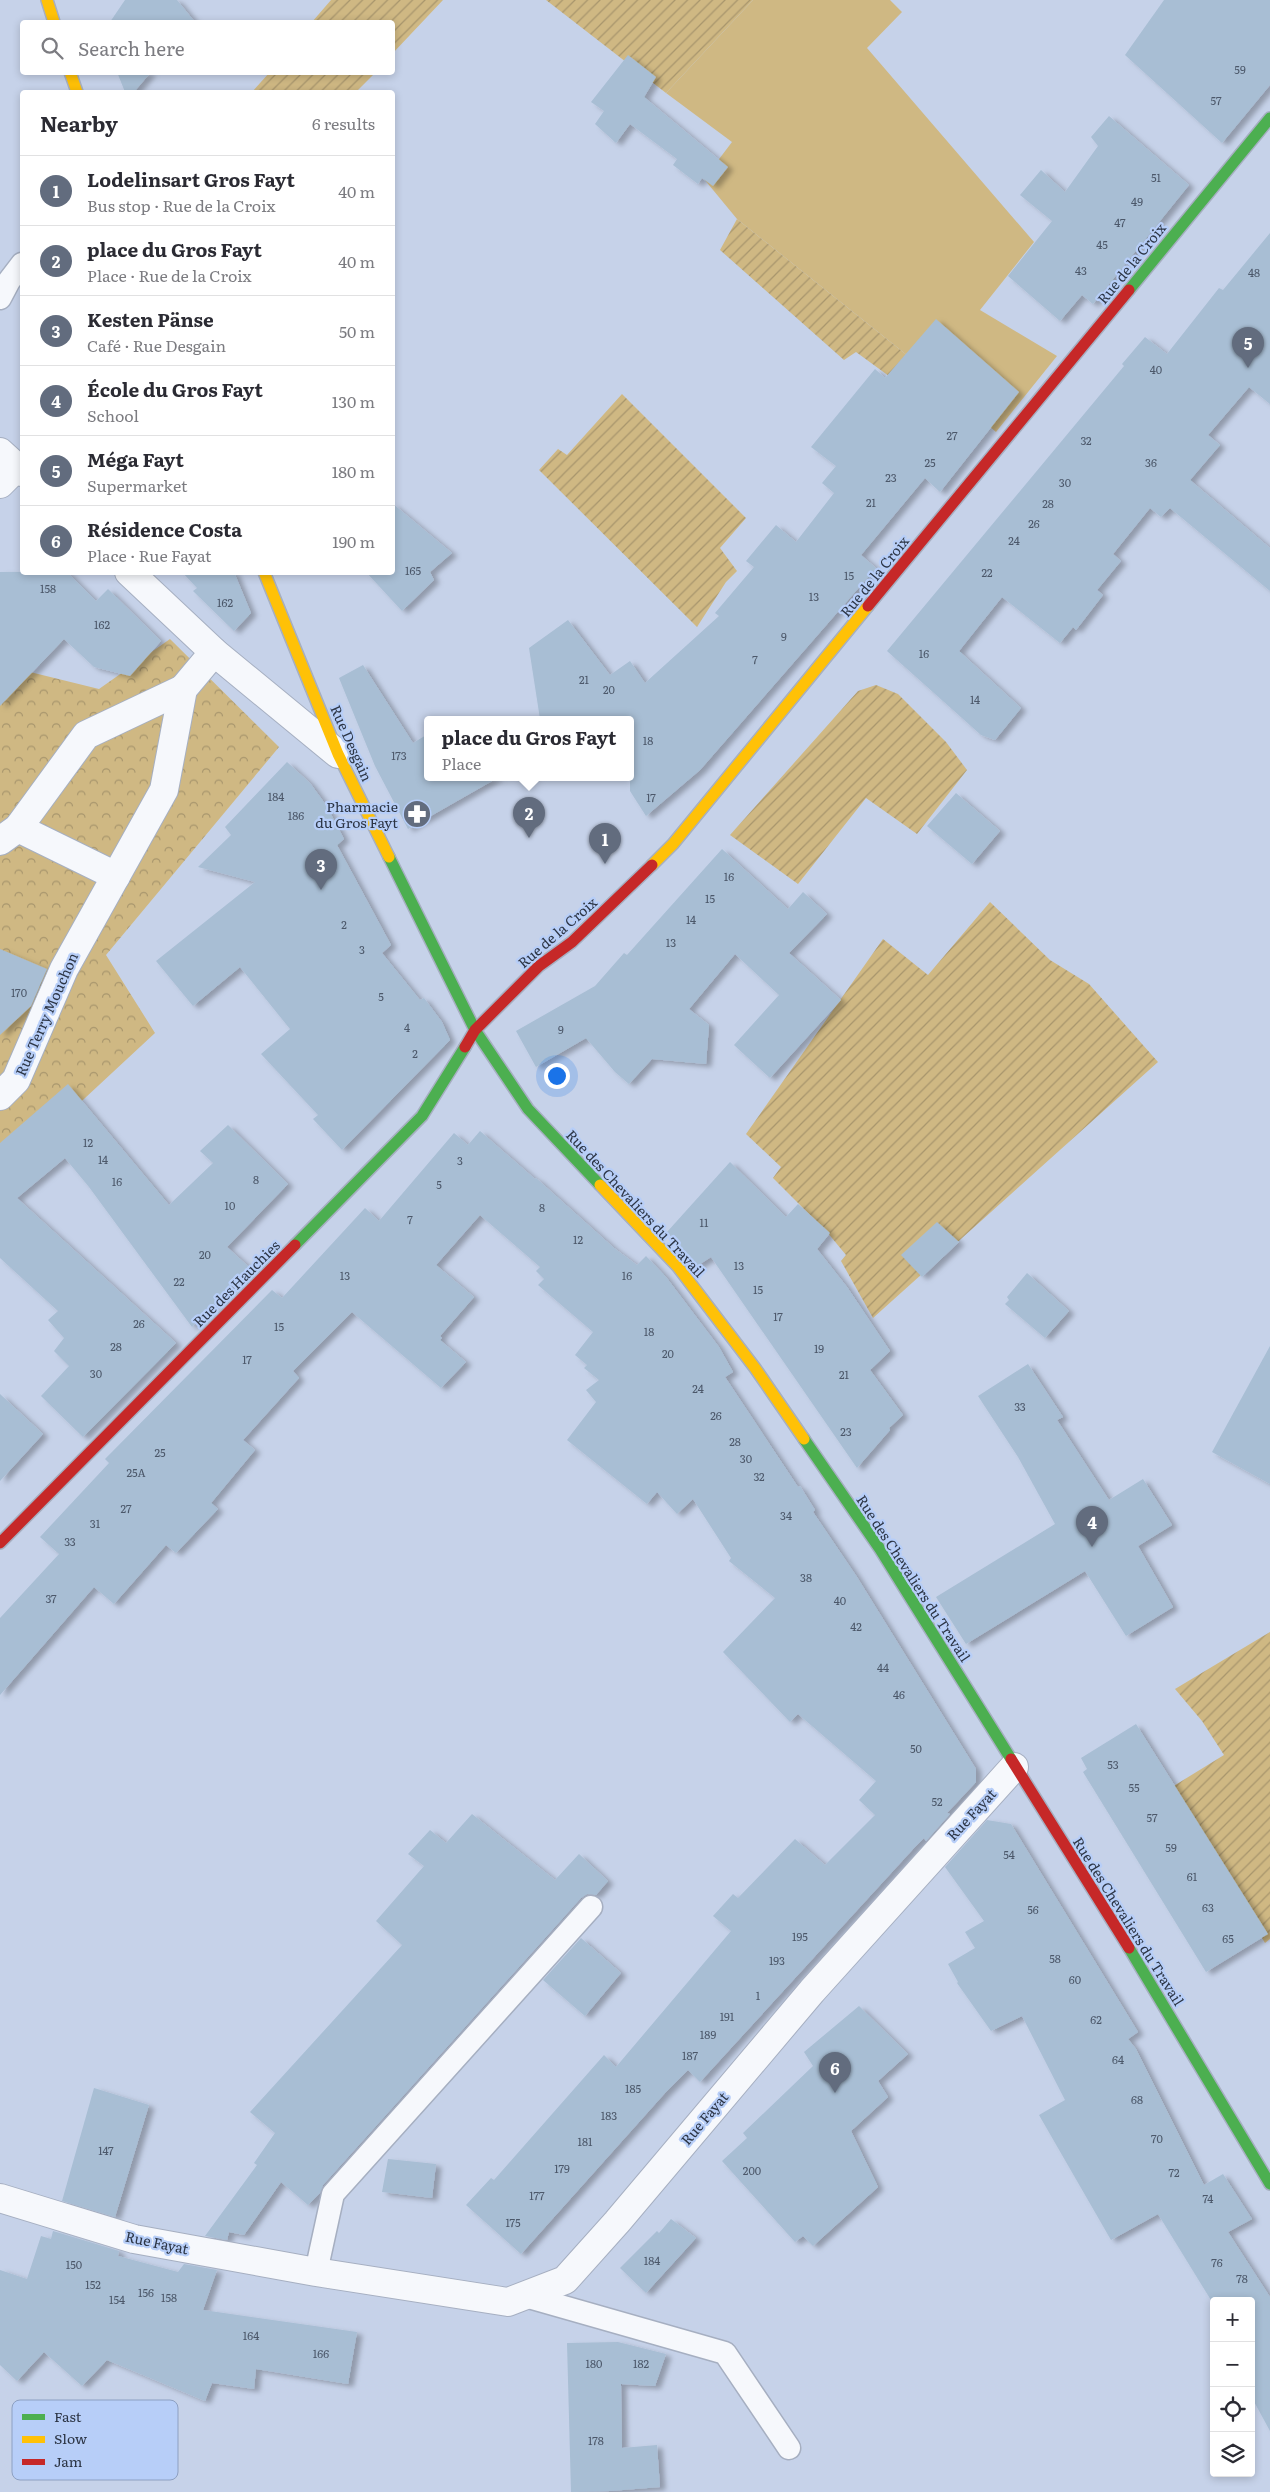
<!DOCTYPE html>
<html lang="en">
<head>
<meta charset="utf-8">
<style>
	body { margin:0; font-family:Literata,serif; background:#f2f2f3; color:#2b2b33 }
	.controls { position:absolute; right:15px; bottom:15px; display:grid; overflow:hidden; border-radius:5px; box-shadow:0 2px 8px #0003 }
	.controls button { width:45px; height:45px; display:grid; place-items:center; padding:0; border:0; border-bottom:1px solid #e1e1e2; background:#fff; color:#2b2b33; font:25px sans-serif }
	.you { position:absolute; left:556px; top:1075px; width:18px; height:18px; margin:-12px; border:4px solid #fff; border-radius:50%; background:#1a73e8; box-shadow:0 0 0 8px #1a73e833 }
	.badge { display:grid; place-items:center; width:32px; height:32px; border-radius:50%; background:#626c7e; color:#fff; font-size:16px; font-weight:700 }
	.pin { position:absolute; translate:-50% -41px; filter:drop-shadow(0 1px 2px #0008) }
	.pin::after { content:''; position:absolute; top:26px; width:18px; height:15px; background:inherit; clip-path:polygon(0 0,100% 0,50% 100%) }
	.popup { position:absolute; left:424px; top:716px; width:210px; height:65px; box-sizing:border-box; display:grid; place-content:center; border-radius:5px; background:#fff; filter:drop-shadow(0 1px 4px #0005); font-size:16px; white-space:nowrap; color:#7c7c81 }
	.popup b { font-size:19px; color:#2b2b33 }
	.popup::after { content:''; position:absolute; left:50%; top:100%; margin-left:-10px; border:10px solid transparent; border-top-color:#fff }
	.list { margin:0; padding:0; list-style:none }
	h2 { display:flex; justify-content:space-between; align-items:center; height:65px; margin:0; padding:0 20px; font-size:21px }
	h2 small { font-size:16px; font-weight:400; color:#7c7c81 }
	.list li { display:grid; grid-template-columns:32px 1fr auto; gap:15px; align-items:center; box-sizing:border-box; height:70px; padding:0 20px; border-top:1px solid #e1e1e2 }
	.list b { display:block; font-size:19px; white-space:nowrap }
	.list p { margin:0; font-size:16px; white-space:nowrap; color:#7c7c81 }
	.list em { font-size:16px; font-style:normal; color:#7c7c81 }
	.icon { flex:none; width:28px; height:28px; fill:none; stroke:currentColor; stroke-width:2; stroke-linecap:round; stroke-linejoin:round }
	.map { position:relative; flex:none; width:1270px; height:2492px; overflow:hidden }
	.search { position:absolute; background:#fff; box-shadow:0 2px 8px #0003; left:20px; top:20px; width:375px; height:55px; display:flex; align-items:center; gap:12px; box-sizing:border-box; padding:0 18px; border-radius:5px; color:#7c7c81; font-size:19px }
	.panel { position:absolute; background:#fff; box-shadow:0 2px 8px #0003; left:20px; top:90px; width:375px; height:485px; border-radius:5px }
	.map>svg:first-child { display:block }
	.grass { fill:#cfb883 }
	.park { fill:url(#park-crowns) }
	.garden { fill:url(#garden-furrows) }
	.building { fill:#a8bed4; filter:url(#shadow) }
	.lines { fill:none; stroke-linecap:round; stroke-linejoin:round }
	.lane-casing { stroke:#a6afc1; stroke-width:25 }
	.street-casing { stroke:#a6afc1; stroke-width:30 }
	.fast-casing { stroke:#a6afc1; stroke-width:14 }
	.slow-casing { stroke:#a6afc1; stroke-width:14 }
	.jam-casing { stroke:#a6afc1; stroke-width:14 }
	.lane { stroke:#f6f8fc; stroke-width:22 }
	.street { stroke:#f6f8fc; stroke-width:28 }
	.fast { stroke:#4caf50; stroke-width:11 }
	.slow { stroke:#ffc107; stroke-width:11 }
	.jam { stroke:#c62828; stroke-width:11 }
	.labels { text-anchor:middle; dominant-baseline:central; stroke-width:4.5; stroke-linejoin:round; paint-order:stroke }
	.number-label { font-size:11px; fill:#4c586a }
	.street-label { font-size:14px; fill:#2c3545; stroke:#b7cef8 }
	.poi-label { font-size:14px; fill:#2c3545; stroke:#b7cef8; text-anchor:end }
	.key { fill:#b7cef8; stroke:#8da0c2; stroke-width:1 }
	.key-label { font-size:14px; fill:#2c3545 }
</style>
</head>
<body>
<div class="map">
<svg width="1270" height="2492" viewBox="0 0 1270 2492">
	<defs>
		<pattern id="park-crowns" width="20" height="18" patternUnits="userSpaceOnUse" patternTransform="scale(1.25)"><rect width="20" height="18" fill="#cfb883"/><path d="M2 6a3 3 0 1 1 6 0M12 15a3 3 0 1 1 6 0" fill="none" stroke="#a8966d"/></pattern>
		<pattern id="garden-furrows" width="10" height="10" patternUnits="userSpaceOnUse" patternTransform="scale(1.25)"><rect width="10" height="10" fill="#cfb883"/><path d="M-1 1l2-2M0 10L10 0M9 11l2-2" fill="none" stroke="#a8966d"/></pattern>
		<filter id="shadow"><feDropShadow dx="5.5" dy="3" stdDeviation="2.5" flood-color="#0004"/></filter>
	</defs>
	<rect width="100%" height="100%" fill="#c6d2e9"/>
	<polygon class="grass" points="753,0 890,0 902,12 867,48 1034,242 980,310 1057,356 996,432 908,356 737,219 704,179 732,142 666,93"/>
	<polygon class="park" points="170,639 279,747 106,955 155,1033 0,1177 0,705 30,672 99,689"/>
	<g class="garden">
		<polygon points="331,0 443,0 393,53 392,22 312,22"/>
		<polygon points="546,0 753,0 666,93"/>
		<polygon points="269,73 269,72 375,73 356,92 252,92"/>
		<polygon points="737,219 908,356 893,379 856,352 844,360 720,250"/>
		<polygon points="622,394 746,518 720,548 737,571 726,582 697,627 539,470 558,449 567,455"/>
		<polygon points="876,685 898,694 946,742 967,770 917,834 866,798 798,884 730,835 858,691"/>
		<polygon points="990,902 1050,960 1089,984 1158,1062 873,1318 841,1261 846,1255 827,1232 773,1178 781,1167 746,1134 883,939 928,975"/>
		<polygon points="1270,1632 1270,1939 1265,1943 1172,1787 1224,1755 1202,1721 1175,1689"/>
	</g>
	<g class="building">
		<polygon points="125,0 177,0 195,22 110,22"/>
		<polygon points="1164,0 1270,0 1270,85 1222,143 1125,55"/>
		<polygon points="628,55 656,77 644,97 728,167 713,186 702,178 698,184 673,165 677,159 630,124 616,143 595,124 604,111 591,102"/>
		<polygon points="117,72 151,72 134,92 125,92"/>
		<polygon points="1109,116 1189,185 1093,304 1082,295 1060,321 1008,276 1052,221 1020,195 1041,170 1065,192 1098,146 1091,137"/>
		<polygon points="1270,233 1270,404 1249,387 1208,435 1220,445 1190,480 1270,548 1270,591 1170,508 1161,517 1150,508 1113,554 1121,561 1097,590 1103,595 1076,630 1073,627 1060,643 1002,597 959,651 1021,708 995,740 981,735 887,651 1124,366 1122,364 1145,337 1167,354 1219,288 1223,290"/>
		<polygon points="936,319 1019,392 940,492 925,478 861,555 876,568 700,770 646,816 630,791 630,719 540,719 529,648 568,620 610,675 630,661 645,683 719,616 715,613 754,567 746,561 776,525 796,542 834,493 822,483 836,466 811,447 875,369 885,378"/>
		<polygon points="392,503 452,553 430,572 434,580 402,611 366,572 392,572"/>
		<polygon points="0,572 67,572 96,601 108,589 161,641 130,676 94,667 64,639 0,706"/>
		<polygon points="182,572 234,572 251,613 234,631 193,591 197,588"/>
		<polygon points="363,665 413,743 428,734 428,777 499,777 408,829 375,766 339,678"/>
		<polygon points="287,762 310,783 326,805 344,839 337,845 391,945 382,953 420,1000 424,998 442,1022 450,1040 342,1150 313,1119 318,1115 261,1054 290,1029 240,967 193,1006 156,961 255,882 198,867 231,835 225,827"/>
		<polygon points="956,793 1000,831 972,864 927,826"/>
		<polygon points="722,849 788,909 803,892 827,914 789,953 841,1000 770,1078 734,1045 779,995 735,954 689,1009 709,1025 706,1064 652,1059 629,1084 615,1072 586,1038 536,1067 516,1031 595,986 624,953 627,955"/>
		<polygon points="0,949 47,969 31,1006 0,1035"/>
		<polygon points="68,1084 169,1205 213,1163 200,1151 228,1125 288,1184 227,1247 250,1268 192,1327 89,1187 65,1158 17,1198 176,1343 83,1437 41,1396 69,1366 54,1351 64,1338 48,1320 58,1311 0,1258 0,1143"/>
		<polygon points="480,1131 535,1179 536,1178 614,1248 637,1265 646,1256 666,1277 719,1347 733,1372 725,1377 798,1487 800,1486 815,1510 813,1512 857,1577 976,1769 976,1782 947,1813 950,1814 926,1841 924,1838 914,1848 700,2082 688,2070 665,2093 521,2254 466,2205 491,2178 494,2180 604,2055 616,2067 731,1931 713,1916 733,1894 738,1898 795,1839 825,1865 875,1815 859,1800 876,1781 798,1714 790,1722 723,1652 775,1598 729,1561 731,1558 693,1499 677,1514 657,1492 647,1504 567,1440 596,1402 586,1390 599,1380 584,1368 587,1365 575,1355 593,1332 538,1285 544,1279 536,1271 540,1267 480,1215 436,1265 474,1297 440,1336 442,1338 440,1340 466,1362 441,1388 352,1312 293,1371 299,1378 243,1440 255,1450 211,1503 218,1509 176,1553 166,1545 114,1604 94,1587 0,1695 0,1618 59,1554 40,1537 109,1463 105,1459 272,1290 282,1298 365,1208 379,1221 454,1133 468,1145"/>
		<polygon points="730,1162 786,1217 798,1204 830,1233 817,1249 847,1287 890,1351 870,1370 903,1415 889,1428 890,1430 857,1468 711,1257 697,1266 667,1232"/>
		<polygon points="937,1222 959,1242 922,1277 901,1255"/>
		<polygon points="1027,1273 1069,1311 1045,1338 1005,1304 1009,1300 1007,1297"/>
		<polygon points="1270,1346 1270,1484 1212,1452"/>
		<polygon points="1028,1364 1063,1417 1057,1420 1109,1500 1143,1479 1172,1525 1138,1546 1173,1607 1126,1636 1085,1571 966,1644 936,1597 1055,1524 1018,1457 978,1396"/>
		<polygon points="0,1394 43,1434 0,1481"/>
		<polygon points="1136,1724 1268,1934 1206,1972 1083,1772 1087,1769 1081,1758"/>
		<polygon points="472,1814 555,1880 579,1854 608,1881 596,1895 587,1894 581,1898 323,2185 320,2193 308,2205 281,2182 244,2235 229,2232 227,2240 205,2236 257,2165 254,2163 275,2133 250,2112 402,1945 376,1921 424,1866 408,1854 430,1830 446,1843"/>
		<polygon points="987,1820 1011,1824 1138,2032 1128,2039 1136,2049 1204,2185 1223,2174 1252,2219 1228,2232 1270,2297 1270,2431 1251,2396 1251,2301 1214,2301 1214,2305 1158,2214 1111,2240 1039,2115 1065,2100 1022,2016 991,2031 957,1983 958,1982 948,1964 975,1948 965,1932 984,1921 945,1867"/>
		<polygon points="581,1938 621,1973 585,2016 543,1980"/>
		<polygon points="859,2006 908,2054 878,2081 888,2097 851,2131 878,2187 813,2246 803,2236 795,2242 722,2161 747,2138 743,2133 813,2066 804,2052"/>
		<polygon points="94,2088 149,2105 115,2217 62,2201"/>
		<polygon points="388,2159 436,2164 432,2198 382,2192"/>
		<polygon points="671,2219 696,2238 646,2293 620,2268 657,2231 659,2233"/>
		<polygon points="53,2231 119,2251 118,2256 178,2272 184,2264 217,2270 203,2310 357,2332 348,2384 256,2369 254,2389 212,2383 205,2401 107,2360 82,2386 44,2352 17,2381 0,2365 0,2270 27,2279 41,2236 51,2239"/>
		<polygon points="618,2342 666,2354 655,2386 621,2384 622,2448 657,2445 660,2487 610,2491 571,2492 567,2343"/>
	</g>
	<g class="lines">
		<defs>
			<g id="lane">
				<polyline points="0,298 9,281 22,264"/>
				<polyline points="316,2272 333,2194 591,1907"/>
				<polyline points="525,2296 725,2353 789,2448"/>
			</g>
			<g id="street">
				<polyline points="0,452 22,472"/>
				<polyline points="0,484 17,467"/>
				<polyline points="129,572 214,652 338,754"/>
				<polyline points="18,828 116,876"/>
				<polyline points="0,841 18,828 86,735 183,689"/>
				<polyline points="0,1096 16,1080 64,969 164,790 183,689 214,652"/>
				<polyline points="0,2198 134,2239 316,2272 508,2302 565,2280 617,2222 812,1991 1014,1767"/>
			</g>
			<g id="fast">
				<polyline points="1129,290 1270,118"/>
				<polyline points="389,857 475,1030 528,1109 600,1185"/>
				<polyline points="295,1245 422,1116 465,1047"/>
				<polyline points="804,1439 880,1549 1011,1759"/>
				<polyline points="1129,1948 1270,2184"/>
			</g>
			<g id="slow">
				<polyline points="47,0 54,22"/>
				<polyline points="70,72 77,92"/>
				<polyline points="264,572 338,754 389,857"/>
				<polyline points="652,865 673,844 868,606"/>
				<polyline points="600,1185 678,1267 755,1368 804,1439"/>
			</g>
			<g id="jam">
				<polyline points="868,606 1129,290"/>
				<polyline points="465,1047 475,1030 539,966 572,942 652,865"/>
				<polyline points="0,1543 295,1245"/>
				<polyline points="1011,1759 1129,1948"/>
			</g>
		</defs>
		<use href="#lane" class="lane-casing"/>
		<use href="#street" class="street-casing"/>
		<use href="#fast" class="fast-casing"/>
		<use href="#slow" class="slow-casing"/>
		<use href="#jam" class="jam-casing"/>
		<use href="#lane" class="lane"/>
		<use href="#street" class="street"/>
		<use href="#fast" class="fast"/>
		<use href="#slow" class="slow"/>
		<use href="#jam" class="jam"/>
	</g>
	<defs>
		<symbol id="pharmacy-disc" viewBox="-11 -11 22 22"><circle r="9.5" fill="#626c7e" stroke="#b7cef8"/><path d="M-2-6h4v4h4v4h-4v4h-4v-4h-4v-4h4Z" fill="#fff"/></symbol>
	</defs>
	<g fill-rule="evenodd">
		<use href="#pharmacy-disc" x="401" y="798" width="32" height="32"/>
	</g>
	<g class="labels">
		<g class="number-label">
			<text x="1240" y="69">59</text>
			<text x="1216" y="100">57</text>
			<text x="1156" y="177">51</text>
			<text x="1137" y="201">49</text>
			<text x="1120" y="222">47</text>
			<text x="1102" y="244">45</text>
			<text x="1081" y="270">43</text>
			<text x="1254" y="272">48</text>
			<text x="1156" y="369">40</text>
			<text x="952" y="435">27</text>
			<text x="1086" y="440">32</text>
			<text x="930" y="462">25</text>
			<text x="1151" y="462">36</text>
			<text x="891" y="477">23</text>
			<text x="1065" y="482">30</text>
			<text x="871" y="502">21</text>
			<text x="1048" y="503">28</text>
			<text x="1034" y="523">26</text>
			<text x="1014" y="540">24</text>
			<text x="413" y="570">165</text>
			<text x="987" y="572">22</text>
			<text x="849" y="575">15</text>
			<text x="48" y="588">158</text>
			<text x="814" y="596">13</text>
			<text x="225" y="602">162</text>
			<text x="102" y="624">162</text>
			<text x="784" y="636">9</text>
			<text x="924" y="653">16</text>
			<text x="755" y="659">7</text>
			<text x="584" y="679">21</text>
			<text x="609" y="689">20</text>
			<text x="975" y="699">14</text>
			<text x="648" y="740">18</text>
			<text x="399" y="755">173</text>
			<text x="276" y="796">184</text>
			<text x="651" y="797">17</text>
			<text x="296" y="815">186</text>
			<text x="729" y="876">16</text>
			<text x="710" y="898">15</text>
			<text x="691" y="919">14</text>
			<text x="344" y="924">2</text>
			<text x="671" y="942">13</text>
			<text x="362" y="949">3</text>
			<text x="19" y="992">170</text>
			<text x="381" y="996">5</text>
			<text x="407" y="1027">4</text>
			<text x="561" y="1029">9</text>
			<text x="415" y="1053">2</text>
			<text x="88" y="1142">12</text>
			<text x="103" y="1159">14</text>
			<text x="460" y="1160">3</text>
			<text x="256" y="1179">8</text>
			<text x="117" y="1181">16</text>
			<text x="439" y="1184">5</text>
			<text x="230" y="1205">10</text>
			<text x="542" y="1207">8</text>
			<text x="410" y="1219">7</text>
			<text x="704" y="1222">11</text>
			<text x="578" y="1239">12</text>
			<text x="205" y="1254">20</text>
			<text x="739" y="1265">13</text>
			<text x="345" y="1275">13</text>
			<text x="627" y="1275">16</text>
			<text x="179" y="1281">22</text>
			<text x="758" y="1289">15</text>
			<text x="778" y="1316">17</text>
			<text x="139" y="1323">26</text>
			<text x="279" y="1326">15</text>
			<text x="649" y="1331">18</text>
			<text x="116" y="1346">28</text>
			<text x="819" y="1348">19</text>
			<text x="668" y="1353">20</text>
			<text x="247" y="1359">17</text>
			<text x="96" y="1373">30</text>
			<text x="844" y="1374">21</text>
			<text x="698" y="1388">24</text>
			<text x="1020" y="1406">33</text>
			<text x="716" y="1415">26</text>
			<text x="846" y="1431">23</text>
			<text x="735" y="1441">28</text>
			<text x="160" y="1452">25</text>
			<text x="746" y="1458">30</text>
			<text x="136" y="1472">25A</text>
			<text x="759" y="1476">32</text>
			<text x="126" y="1508">27</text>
			<text x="786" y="1515">34</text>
			<text x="95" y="1523">31</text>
			<text x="70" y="1541">33</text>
			<text x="806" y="1577">38</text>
			<text x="51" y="1598">37</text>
			<text x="840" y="1600">40</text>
			<text x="856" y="1626">42</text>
			<text x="883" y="1667">44</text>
			<text x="899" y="1694">46</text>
			<text x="916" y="1748">50</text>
			<text x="1113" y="1764">53</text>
			<text x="1134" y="1787">55</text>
			<text x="937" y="1801">52</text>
			<text x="1152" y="1817">57</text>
			<text x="1171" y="1847">59</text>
			<text x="1009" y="1854">54</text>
			<text x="1192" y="1876">61</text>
			<text x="1208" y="1907">63</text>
			<text x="1033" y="1909">56</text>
			<text x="800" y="1936">195</text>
			<text x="1228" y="1938">65</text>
			<text x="1055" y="1958">58</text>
			<text x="777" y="1960">193</text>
			<text x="1075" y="1979">60</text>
			<text x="758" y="1995">1</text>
			<text x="727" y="2016">191</text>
			<text x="1096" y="2019">62</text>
			<text x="708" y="2034">189</text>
			<text x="690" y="2055">187</text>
			<text x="1118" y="2059">64</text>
			<text x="633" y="2088">185</text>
			<text x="1137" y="2099">68</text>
			<text x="609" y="2115">183</text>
			<text x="1157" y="2138">70</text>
			<text x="585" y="2141">181</text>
			<text x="106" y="2150">147</text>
			<text x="562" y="2168">179</text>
			<text x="752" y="2170">200</text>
			<text x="1174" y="2172">72</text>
			<text x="537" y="2195">177</text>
			<text x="1208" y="2198">74</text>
			<text x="513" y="2222">175</text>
			<text x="652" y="2260">184</text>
			<text x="1217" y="2262">76</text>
			<text x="74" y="2264">150</text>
			<text x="1242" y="2278">78</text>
			<text x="93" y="2284">152</text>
			<text x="146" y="2292">156</text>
			<text x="169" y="2297">158</text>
			<text x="117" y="2299">154</text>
			<text x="251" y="2335">164</text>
			<text x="321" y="2353">166</text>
			<text x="594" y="2363">180</text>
			<text x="641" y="2363">182</text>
			<text x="596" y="2440">178</text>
		</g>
		<g class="street-label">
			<text transform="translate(1131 263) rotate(-51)">Rue de la Croix</text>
			<text transform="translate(874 576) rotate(-51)">Rue de la Croix</text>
			<text transform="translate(352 743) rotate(66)">Rue Desgain</text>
			<text transform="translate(557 932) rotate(-41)">Rue de la Croix</text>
			<text transform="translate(46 1014) rotate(-66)">Rue Terry Mouchon</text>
			<text transform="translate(636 1203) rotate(47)">Rue des Chevaliers du Travail</text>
			<text transform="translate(236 1283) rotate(-45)">Rue des Hauchies</text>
			<text transform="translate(914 1578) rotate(57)">Rue des Chevaliers du Travail</text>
			<text transform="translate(971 1814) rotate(-47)">Rue Fayat</text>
			<text transform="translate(1129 1921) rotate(58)">Rue des Chevaliers du Travail</text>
			<text transform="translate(704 2118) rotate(-50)">Rue Fayat</text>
			<text transform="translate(157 2242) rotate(12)">Rue Fayat</text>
		</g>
		<g class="poi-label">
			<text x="398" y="806">Pharmacie<tspan x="398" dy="16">du Gros Fayt</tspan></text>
		</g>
	</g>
	<rect x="12" y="2400" width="166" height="80" rx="8" class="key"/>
	<rect x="22" y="2414" width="23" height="6" fill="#4caf50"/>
	<rect x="22" y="2436" width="23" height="7" fill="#ffc107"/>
	<rect x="22" y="2459" width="23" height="6" fill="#c62828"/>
	<g class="key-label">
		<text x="54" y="2422">Fast</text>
		<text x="54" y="2444">Slow</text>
		<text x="54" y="2467">Jam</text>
	</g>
</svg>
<div class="controls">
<button>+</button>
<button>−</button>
<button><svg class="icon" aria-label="locate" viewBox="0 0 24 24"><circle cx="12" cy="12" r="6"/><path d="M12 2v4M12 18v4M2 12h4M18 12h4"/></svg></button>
<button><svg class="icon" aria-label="layers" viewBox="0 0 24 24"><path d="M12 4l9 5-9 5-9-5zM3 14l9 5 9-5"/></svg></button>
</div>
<div class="you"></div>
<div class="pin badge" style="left:605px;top:864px">1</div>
<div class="pin badge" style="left:529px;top:838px">2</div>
<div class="popup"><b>place du Gros Fayt</b>Place</div>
<div class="pin badge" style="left:321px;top:890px">3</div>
<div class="pin badge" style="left:1092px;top:1547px">4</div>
<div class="pin badge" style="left:1248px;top:368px">5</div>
<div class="pin badge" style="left:835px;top:2093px">6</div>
<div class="search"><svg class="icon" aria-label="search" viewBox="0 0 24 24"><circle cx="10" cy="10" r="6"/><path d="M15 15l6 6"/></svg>Search here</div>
<section class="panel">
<h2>Nearby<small>6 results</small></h2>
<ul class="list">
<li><span class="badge">1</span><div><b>Lodelinsart Gros Fayt</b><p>Bus stop · Rue de la Croix</p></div><em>40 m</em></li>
<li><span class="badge">2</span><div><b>place du Gros Fayt</b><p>Place · Rue de la Croix</p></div><em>40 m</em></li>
<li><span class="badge">3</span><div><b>Kesten Pänse</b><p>Café · Rue Desgain</p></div><em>50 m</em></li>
<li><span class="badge">4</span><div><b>École du Gros Fayt</b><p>School</p></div><em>130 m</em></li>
<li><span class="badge">5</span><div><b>Méga Fayt</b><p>Supermarket</p></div><em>180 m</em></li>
<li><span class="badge">6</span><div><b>Résidence Costa</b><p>Place · Rue Fayat</p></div><em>190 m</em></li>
</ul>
</section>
</div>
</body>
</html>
